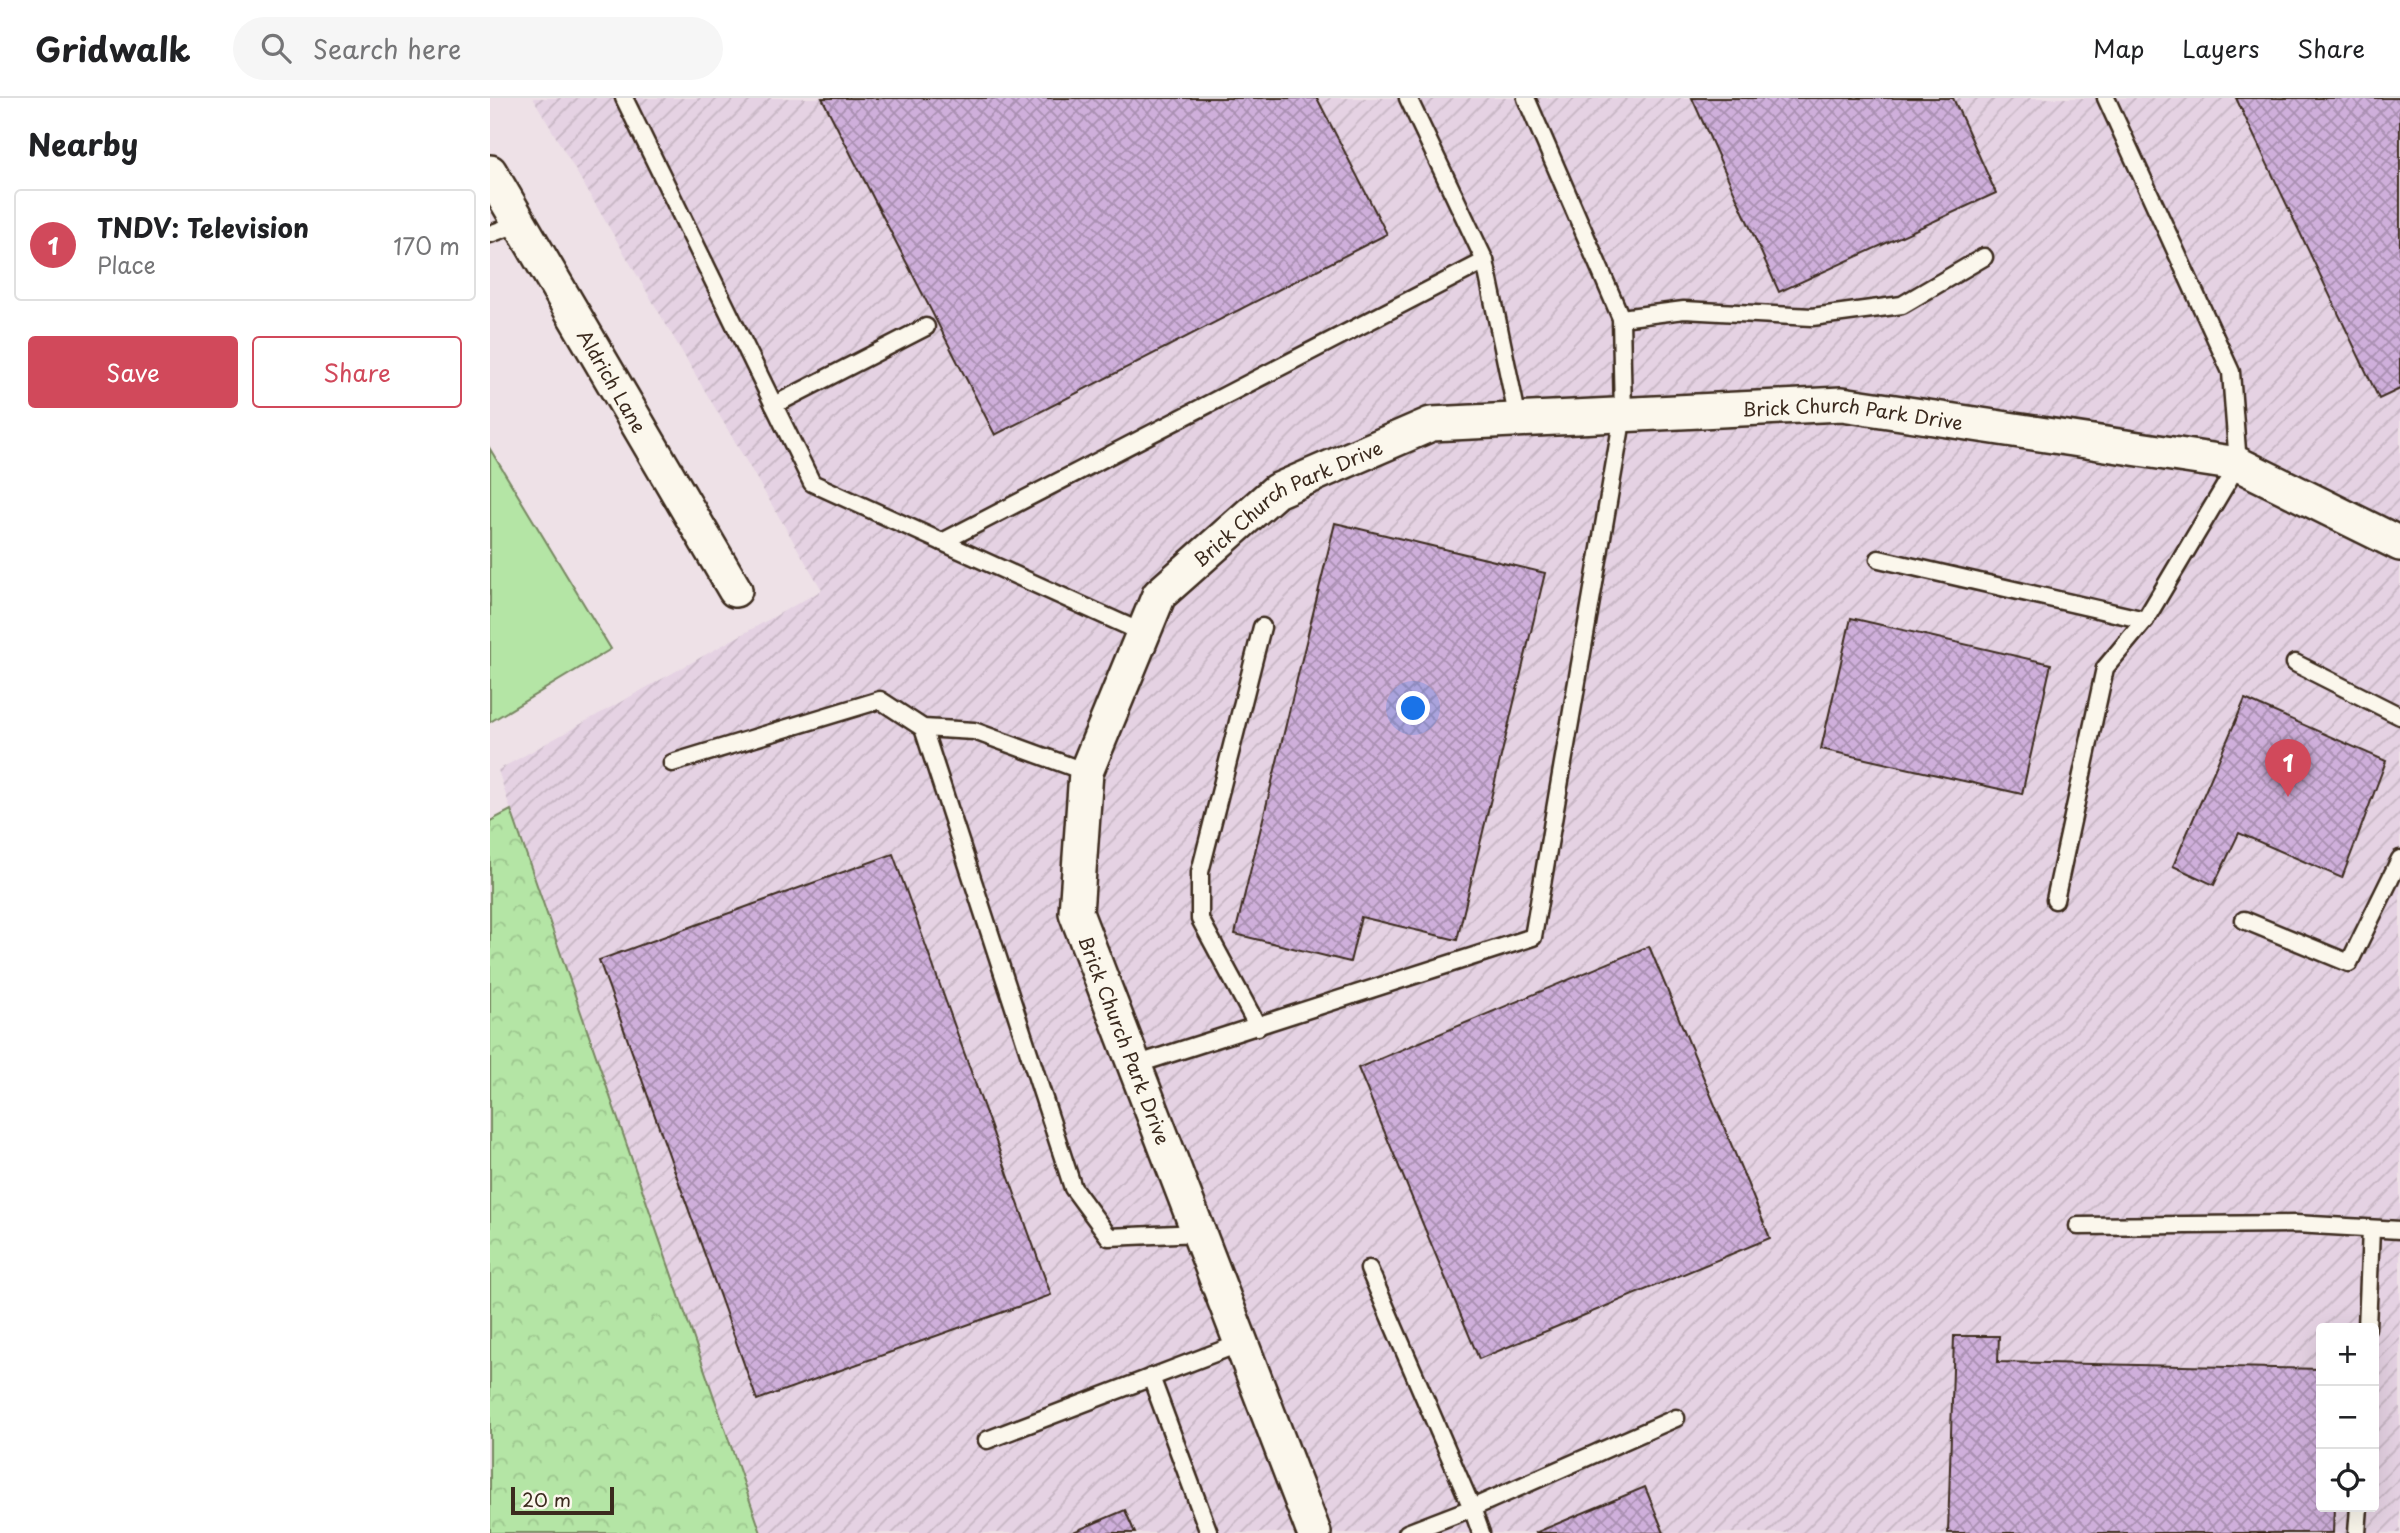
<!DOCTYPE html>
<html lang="en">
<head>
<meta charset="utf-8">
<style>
	body { margin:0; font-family:"Playpen Sans",sans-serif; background:#f6f6f6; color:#202124 }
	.controls { position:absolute; right:21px; bottom:21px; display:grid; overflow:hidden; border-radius:7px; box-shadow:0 7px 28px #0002 }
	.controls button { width:63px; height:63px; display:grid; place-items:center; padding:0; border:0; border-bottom:2px solid #e0e0e0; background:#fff; color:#202124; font:35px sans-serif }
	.scale { position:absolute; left:21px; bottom:18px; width:103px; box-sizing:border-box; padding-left:7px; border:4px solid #3b2a1e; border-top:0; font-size:19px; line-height:24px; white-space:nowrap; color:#3b2a1e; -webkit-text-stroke:5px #fbf7ec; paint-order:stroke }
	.you { position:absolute; left:924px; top:611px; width:24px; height:24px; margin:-18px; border:5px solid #fff; border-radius:50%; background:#1a73e8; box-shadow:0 0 0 10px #1a73e833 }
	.badge { display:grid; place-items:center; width:46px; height:46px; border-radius:50%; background:#d1495b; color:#fff; font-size:23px; font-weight:700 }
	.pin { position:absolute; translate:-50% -58px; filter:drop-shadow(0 2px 4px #0008) }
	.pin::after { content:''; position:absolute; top:37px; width:24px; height:21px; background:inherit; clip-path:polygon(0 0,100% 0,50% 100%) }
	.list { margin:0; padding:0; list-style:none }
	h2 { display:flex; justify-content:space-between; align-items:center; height:91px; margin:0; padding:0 28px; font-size:30px }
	h2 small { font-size:23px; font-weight:400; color:#757577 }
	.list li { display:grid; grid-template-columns:46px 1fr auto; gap:21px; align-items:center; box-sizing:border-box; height:112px; margin:0 14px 14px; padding:0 14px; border:2px solid #e0e0e0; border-radius:7px }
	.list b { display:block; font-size:26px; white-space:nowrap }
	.list p { margin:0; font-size:23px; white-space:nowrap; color:#757577 }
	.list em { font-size:23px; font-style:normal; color:#757577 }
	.actions { display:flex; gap:14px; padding:21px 28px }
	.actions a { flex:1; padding:16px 0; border:2px solid #d1495b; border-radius:7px; text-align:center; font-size:24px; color:#d1495b }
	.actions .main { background:#d1495b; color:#fff }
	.icon { flex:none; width:38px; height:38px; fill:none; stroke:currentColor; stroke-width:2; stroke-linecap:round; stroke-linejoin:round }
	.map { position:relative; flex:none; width:1910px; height:1435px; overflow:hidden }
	header { display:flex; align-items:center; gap:42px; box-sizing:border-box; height:98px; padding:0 35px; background:#fff; border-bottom:2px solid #e0e0e0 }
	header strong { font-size:33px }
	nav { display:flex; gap:38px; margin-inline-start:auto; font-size:24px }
	.search { width:490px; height:63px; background:#f6f6f6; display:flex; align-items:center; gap:18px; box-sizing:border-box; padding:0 24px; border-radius:38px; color:#757577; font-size:26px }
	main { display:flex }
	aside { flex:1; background:#fff }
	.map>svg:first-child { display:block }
	.industrial { fill:url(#industrial-furrows); fill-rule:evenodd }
	.grass { fill:#b4e5a5; stroke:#788862; stroke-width:2 }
	.forest { fill:url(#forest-crowns); stroke:#788862; stroke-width:2 }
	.building { fill:url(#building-cross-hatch); stroke:#3b2a1e; stroke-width:2 }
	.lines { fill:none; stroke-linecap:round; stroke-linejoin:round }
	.service-casing { stroke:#3b2a1e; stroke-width:21 }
	.minor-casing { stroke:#3b2a1e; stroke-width:38 }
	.service { stroke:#fbf7ec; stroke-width:16 }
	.minor { stroke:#fbf7ec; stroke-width:33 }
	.labels { text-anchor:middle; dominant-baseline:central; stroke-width:5; stroke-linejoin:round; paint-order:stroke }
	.street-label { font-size:19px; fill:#3b2a1e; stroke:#fbf7ec }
</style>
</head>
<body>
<header>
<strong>Gridwalk</strong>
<div class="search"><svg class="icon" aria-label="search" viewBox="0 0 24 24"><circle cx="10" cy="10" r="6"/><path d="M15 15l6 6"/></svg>Search here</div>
<nav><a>Map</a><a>Layers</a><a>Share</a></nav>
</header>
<main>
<aside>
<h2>Nearby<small></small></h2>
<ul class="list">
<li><span class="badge">1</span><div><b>TNDV: Television</b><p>Place</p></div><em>170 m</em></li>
</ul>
<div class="actions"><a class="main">Save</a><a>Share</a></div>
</aside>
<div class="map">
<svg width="1910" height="1435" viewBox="0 0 1910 1435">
	<defs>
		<pattern id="industrial-furrows" width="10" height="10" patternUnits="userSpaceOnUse" patternTransform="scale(1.75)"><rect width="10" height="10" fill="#e5d2e3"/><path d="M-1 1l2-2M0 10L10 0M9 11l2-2" fill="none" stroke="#c5b4c2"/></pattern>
		<pattern id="forest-crowns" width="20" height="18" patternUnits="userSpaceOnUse" patternTransform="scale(1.75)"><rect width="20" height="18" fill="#b4e5a5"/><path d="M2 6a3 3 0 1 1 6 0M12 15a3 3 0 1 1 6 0" fill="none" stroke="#9cc58e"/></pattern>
		<pattern id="building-cross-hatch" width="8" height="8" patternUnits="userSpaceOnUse" patternTransform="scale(1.75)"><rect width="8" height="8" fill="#cfafdb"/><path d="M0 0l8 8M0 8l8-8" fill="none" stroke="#a98fb1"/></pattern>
	</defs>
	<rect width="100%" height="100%" fill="#eee1e7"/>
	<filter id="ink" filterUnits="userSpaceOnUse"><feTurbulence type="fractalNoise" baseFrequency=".0143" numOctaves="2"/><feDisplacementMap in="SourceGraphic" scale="14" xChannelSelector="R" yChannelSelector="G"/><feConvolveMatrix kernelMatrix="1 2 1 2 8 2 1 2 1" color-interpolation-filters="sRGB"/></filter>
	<g filter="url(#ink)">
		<path class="industrial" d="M43 0H1910V1435H251L8 672 332 492ZM1831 1230H1884V1409H1831Z"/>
		<polygon class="grass" points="0,351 121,551 0,624"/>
		<polygon class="forest" points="21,712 271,1435 0,1435 0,723"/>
		<g class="building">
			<polygon points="332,0 827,0 897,136 505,337"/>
			<polygon points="1202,0 1463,0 1506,95 1289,194"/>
			<polygon points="1746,0 1910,0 1910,291 1889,301"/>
			<polygon points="845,425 1055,475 967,842 871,819 860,864 745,836"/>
			<polygon points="1361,520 1561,566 1532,696 1331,651"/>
			<polygon points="1755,601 1896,663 1852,780 1749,735 1724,787 1683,768"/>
			<polygon points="403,756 561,1197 267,1302 109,862"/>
			<polygon points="1159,848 1280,1140 989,1261 868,970"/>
			<polygon points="1464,1238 1509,1238 1508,1264 1831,1271 1831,1409 1844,1409 1843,1435 1458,1435"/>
			<polygon points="1155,1389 1174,1435 1045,1435"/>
			<polygon points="635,1412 645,1435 581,1435"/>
		</g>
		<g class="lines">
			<defs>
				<g id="service">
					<polyline points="134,0 322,385 653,535"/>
					<polyline points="918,0 995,163 1028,322"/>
					<polyline points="0,136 30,125"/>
					<polyline points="1131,220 1194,212 1322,219 1412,207 1494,159"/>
					<polyline points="284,307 436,229"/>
					<polyline points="452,444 995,163"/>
					<polyline points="1389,461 1655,522"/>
					<polyline points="1805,565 1910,618"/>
					<polyline points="433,630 583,1090 619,1139 709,1135"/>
					<polyline points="182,665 390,602 433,630 484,633 596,674"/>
					<polyline points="1565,802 1615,570 1655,522 1748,366 1741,274 1616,0"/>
					<polyline points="1754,822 1859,865 1910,761"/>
					<polyline points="768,929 710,821 710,774 772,529"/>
					<polyline points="645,967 1043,839 1133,317 1131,220 1036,0"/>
					<polyline points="1588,1128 1805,1126 1910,1132"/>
					<polyline points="879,1171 982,1410 917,1435"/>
					<polyline points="1877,1230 1881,1131"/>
					<polyline points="661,1279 719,1435"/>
					<polyline points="497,1342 751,1245"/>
					<polyline points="991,1435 982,1410 1186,1320"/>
					<polyline points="1867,1435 1869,1409"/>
				</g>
				<g id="minor">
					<path id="s1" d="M0 74 245 492"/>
					<path id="s2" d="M824 1435 586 815 596 674 669 497 786 393 941 326 1352 306 1748 366 1910 446"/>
				</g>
			</defs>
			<use href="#service" class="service-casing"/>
			<use href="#minor" class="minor-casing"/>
			<use href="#service" class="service"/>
			<use href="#minor" class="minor"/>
		</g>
	</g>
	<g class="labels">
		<g class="street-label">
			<text stroke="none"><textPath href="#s1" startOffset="242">Aldrich Lane</textPath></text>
			<text stroke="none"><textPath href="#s2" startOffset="1745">Brick Church Park Drive</textPath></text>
			<text stroke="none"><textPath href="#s2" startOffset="1157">Brick Church Park Drive</textPath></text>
			<text transform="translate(635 942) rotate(69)">Brick Church Park Drive</text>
		</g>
	</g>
</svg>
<div class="controls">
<button>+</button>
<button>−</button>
<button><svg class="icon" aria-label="locate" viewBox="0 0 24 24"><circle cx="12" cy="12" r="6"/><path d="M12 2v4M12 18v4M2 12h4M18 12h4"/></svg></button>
</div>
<div class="scale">20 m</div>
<div class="you"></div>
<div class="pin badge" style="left:1798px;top:699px">1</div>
</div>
</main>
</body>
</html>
